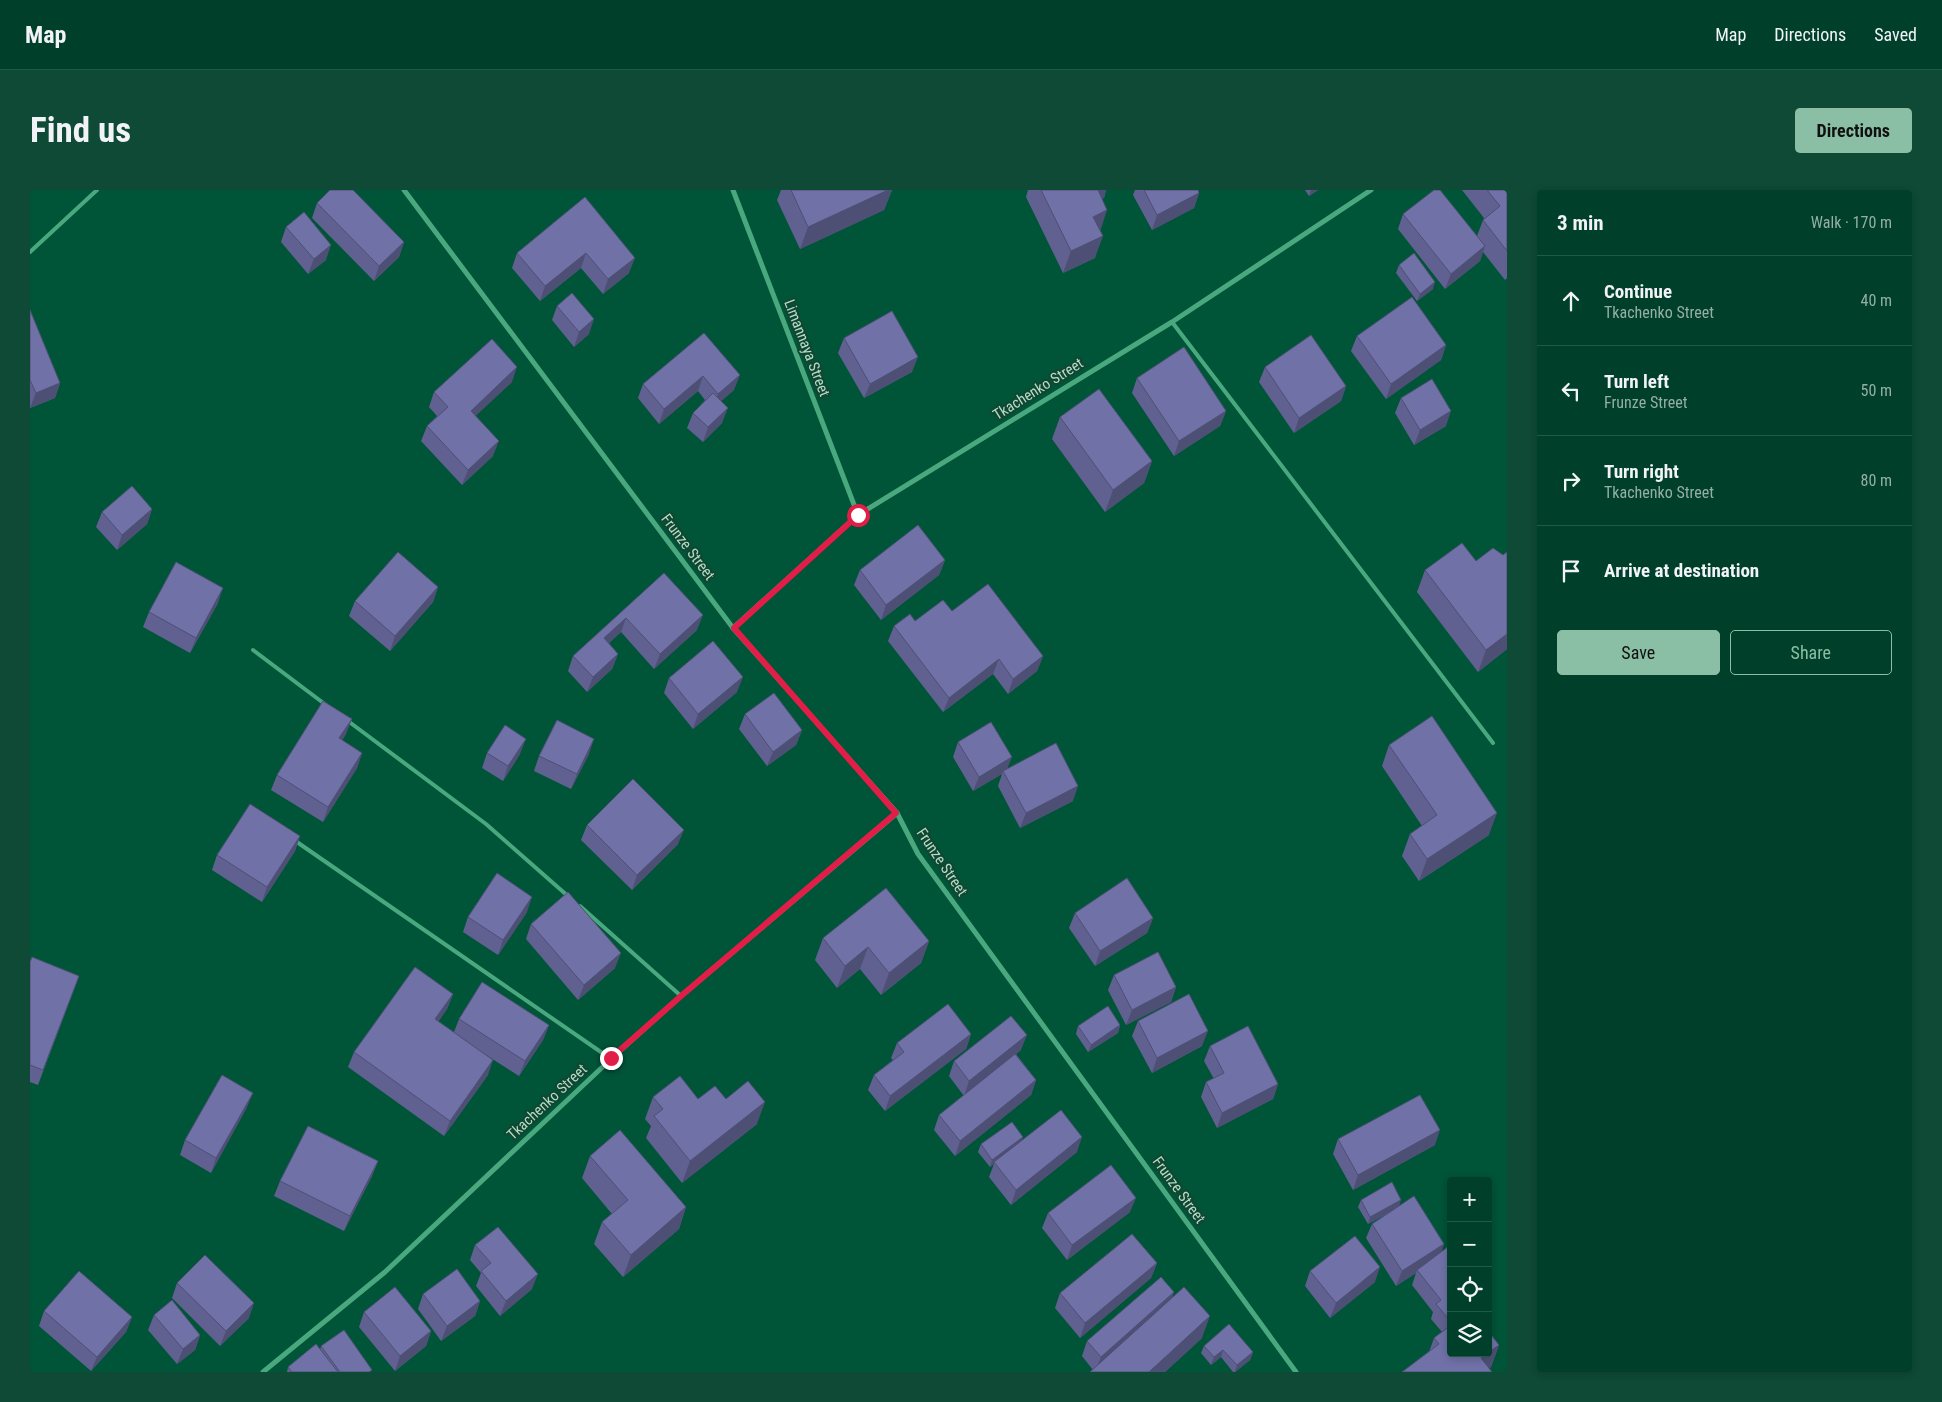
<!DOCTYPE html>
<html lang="en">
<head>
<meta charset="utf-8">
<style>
	body { margin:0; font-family:"Roboto Condensed",sans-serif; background:#0e4a36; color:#f1f3f6 }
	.controls { position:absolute; right:15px; bottom:15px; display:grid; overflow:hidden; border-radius:5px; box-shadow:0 2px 8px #0003 }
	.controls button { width:45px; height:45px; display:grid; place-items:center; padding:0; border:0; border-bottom:1px solid #225847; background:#003f2a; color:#f1f3f6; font:25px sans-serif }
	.stop { position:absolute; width:15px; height:15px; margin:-11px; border:4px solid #e11d48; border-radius:50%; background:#fff }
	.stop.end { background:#e11d48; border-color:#fff; box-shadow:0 1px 5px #0008 }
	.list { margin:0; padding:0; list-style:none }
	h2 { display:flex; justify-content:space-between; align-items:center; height:65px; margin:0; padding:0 20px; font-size:21px }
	h2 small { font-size:16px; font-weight:400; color:#95afa8 }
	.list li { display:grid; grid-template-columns:32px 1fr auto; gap:15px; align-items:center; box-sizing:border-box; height:90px; padding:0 20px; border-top:1px solid #225847 }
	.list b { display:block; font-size:19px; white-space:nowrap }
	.list p { margin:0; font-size:16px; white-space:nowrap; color:#95afa8 }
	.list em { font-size:16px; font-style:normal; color:#95afa8 }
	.actions { display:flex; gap:10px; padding:15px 20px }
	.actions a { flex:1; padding:11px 0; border:1px solid #8abfa5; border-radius:5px; text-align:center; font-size:18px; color:#8abfa5 }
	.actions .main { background:#8abfa5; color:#111 }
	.icon { flex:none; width:28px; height:28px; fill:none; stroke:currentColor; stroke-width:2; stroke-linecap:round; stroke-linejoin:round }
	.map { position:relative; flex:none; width:1477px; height:1182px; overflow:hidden; border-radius:5px }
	header { display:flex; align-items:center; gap:30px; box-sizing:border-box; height:70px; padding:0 25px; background:#003f2a; border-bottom:1px solid #225847 }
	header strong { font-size:24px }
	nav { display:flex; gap:28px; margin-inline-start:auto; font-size:18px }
	.intro { display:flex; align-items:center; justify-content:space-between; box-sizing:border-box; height:120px; padding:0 30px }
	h1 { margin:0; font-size:35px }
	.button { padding:12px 22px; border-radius:5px; background:#8abfa5; color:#111; font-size:18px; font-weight:700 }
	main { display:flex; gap:30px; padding:0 30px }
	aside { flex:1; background:#003f2a; border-radius:5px; box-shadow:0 2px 8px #0003 }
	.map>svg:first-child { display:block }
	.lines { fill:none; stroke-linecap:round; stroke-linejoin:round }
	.lane { stroke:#4aa87f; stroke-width:4 }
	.street { stroke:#4aa87f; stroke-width:5 }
	.wall { fill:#606190 }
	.shaded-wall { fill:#4e4f75 }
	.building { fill:#7071a7; stroke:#4e4f75 }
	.route { stroke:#e11d48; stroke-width:6 }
	.labels { text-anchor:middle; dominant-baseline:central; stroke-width:4; stroke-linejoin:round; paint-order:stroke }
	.street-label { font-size:15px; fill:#b3dec8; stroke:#134632 }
</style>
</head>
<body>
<header>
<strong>Map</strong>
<nav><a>Map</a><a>Directions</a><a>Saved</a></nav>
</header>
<div class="intro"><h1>Find us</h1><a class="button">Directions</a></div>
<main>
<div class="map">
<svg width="1477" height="1182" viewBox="0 0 1477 1182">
	<rect width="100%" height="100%" fill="#005438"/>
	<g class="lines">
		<g class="lane">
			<polyline points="0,62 67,0"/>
			<polyline points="1142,132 1463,553"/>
			<polyline points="223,460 296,515"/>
			<polyline points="318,531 456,634 539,707"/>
			<polyline points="264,650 581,869"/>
			<polyline points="550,716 651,806"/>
		</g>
		<g class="street">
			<polyline points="374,0 703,438 867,623 888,664 1266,1182"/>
			<polyline points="703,0 828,325"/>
			<polyline points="703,438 828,325 1142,132 1341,0"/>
			<polyline points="233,1182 355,1082 581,869 651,806 867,623"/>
		</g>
	</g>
	<g class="wall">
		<polygon points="751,0 862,0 854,20 770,59 747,10"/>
		<polygon points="998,0 1076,0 1074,8 1072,8 1070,41 1065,68 1033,83 996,7"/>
		<polygon points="1105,0 1168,0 1169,3 1164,18 1122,40 1103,5"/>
		<polygon points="1275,0 1288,0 1279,6"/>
		<polygon points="1432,0 1477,0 1477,88 1475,90 1453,62 1450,71 1415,99 1368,39 1373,24 1447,46 1453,30 1454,28"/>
		<polygon points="555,7 599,83 573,104 551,78 510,111 482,78 487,63"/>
		<polygon points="287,13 374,52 369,67 344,91 282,28"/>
		<polygon points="256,37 296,70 278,84 251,52"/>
		<polygon points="1369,75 1403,99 1387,111 1366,83"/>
		<polygon points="527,116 559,144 544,157 522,130"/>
		<polygon points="0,120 30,193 25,208 0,218"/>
		<polygon points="674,143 704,200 691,211 692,233 673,252 657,238 663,223 675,210 668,201 629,234 608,208 613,194"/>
		<polygon points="1327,146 1416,155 1411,170 1356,209 1321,161"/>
		<polygon points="814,148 882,182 834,208 808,163"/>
		<polygon points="1235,177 1316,196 1311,211 1264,243 1229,192"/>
		<polygon points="1107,188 1196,221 1190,236 1144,266 1102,203"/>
		<polygon points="482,192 445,226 463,266 432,295 391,251 397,236 407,226 399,217 404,202"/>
		<polygon points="1371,208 1416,236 1384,255 1365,223"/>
		<polygon points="1030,227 1122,271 1114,293 1075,322 1022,249"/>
		<polygon points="122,319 117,334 87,360 66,337 72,322"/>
		<polygon points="1477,362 1477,459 1448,482 1387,402 1395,380 1446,371 1473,365"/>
		<polygon points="915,370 909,385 851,430 824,395 830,380"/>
		<polygon points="634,383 667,440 624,479 591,442 579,453 588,464 582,479 557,502 538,481 543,466"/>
		<polygon points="408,397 403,412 360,461 319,426 325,411"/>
		<polygon points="188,413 160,463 113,437 119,422"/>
		<polygon points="922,421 1013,466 1007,481 978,504 963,484 913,522 858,451 864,436"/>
		<polygon points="639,488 707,502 663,539 634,503"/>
		<polygon points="715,524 772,540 766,555 737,576 709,539"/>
		<polygon points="316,544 312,550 332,563 327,578 293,632 241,600 247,585"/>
		<polygon points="928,552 977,579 1043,611 990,638 968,596 972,584 943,601 923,567"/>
		<polygon points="1359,555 1459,645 1389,691 1372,666 1380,644 1392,636 1352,576"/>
		<polygon points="457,563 490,564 473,591 452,578"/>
		<polygon points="559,564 541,599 504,581 509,566"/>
		<polygon points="557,635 648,654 602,700 551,650"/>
		<polygon points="270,646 265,661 232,712 182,680 187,665"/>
		<polygon points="497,722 468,765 433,742 438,727"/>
		<polygon points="1045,723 1123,728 1117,743 1065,776 1039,738"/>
		<polygon points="501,734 585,778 548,810 496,749"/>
		<polygon points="793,748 899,751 891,773 851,805 830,779 807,798 785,770"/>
		<polygon points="0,772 49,786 8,895 0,892"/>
		<polygon points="1084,785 1146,797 1141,812 1096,835 1078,800"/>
		<polygon points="423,804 417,819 408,832 424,842 429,829 519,835 513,850 489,886 445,858 458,885 414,946 318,877 324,862"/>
		<polygon points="1108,831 1172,856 1122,883 1102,846"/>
		<polygon points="1090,835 1088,843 1058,862 1046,844 1048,836"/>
		<polygon points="941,844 936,859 855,921 838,900 844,885 863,870 861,868 867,853"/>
		<polygon points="1180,856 1248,894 1243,909 1187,938 1171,907 1176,892 1184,889 1174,871"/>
		<polygon points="991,860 986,864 1006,890 1001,905 925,966 904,940 909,925 934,906 919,886 924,871"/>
		<polygon points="623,907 696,909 727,934 652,993 616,948 621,936 615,929"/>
		<polygon points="217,917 181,983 150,965 155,950"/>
		<polygon points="1308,949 1405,955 1323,1000 1303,964"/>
		<polygon points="991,951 1047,962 981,1015 959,987 964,974 960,977 948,962 951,954"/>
		<polygon points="560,966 656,1017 649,1039 593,1087 564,1054 572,1032 582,1024 552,988"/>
		<polygon points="348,971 342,986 314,1041 244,1006 250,991"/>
		<polygon points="1331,1010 1369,1016 1414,1054 1411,1062 1421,1058 1421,1163 1469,1155 1461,1177 1459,1178 1399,1162 1404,1148 1412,1142 1401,1129 1403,1122 1382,1095 1386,1083 1366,1096 1336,1048 1342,1034 1357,1024 1338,1034 1328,1017"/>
		<polygon points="1100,1022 1037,1070 1012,1038 1018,1023"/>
		<polygon points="445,1055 502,1099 470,1126 446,1096 451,1083 440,1070"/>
		<polygon points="1127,1073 1121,1088 1050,1148 1025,1118 1030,1103"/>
		<polygon points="1280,1081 1345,1092 1300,1128 1275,1096"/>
		<polygon points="147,1093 219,1128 190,1156 142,1108"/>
		<polygon points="1144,1102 1142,1107 1172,1148 1135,1182 1060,1182 1063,1180 1052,1166 1057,1151"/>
		<polygon points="393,1104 450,1111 445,1126 411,1151 388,1119"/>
		<polygon points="14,1121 102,1127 96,1142 61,1181 9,1136"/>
		<polygon points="334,1122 401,1141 396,1156 365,1181 329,1137"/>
		<polygon points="124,1125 170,1145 165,1160 147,1174 118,1140"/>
		<polygon points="291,1156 341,1182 257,1182 258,1177 290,1160"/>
		<polygon points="1174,1156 1223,1162 1220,1170 1205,1182 1203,1182 1191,1167 1181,1175 1171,1163"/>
	</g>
	<g class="shaded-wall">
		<polygon points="858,0 862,0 854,20 770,59 778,37"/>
		<polygon points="1063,0 1076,0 1074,8 1057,16"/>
		<polygon points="1281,0 1288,0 1279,6"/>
		<polygon points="1169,3 1164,18 1122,40 1127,25"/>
		<polygon points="1077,20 1070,42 1063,27"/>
		<polygon points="1073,46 1065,68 1033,83 1041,61"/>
		<polygon points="374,52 369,67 344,91 349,76"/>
		<polygon points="301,55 296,70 278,84 284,69"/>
		<polygon points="1455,56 1450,71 1415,99 1421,84"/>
		<polygon points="556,63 551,78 510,111 515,96"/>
		<polygon points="605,68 599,83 573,104 578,89"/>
		<polygon points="1405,92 1403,99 1387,111 1390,104"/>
		<polygon points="564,129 559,144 544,157 549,142"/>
		<polygon points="1416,155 1411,170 1356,209 1361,194"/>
		<polygon points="888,167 882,182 834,208 840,194"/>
		<polygon points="487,177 482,192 435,236 441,221"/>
		<polygon points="710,185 704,200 682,219 688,204"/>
		<polygon points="673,186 668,201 629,234 634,219"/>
		<polygon points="30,193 25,208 0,218 6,203"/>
		<polygon points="1316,196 1311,211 1264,243 1269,228"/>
		<polygon points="698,218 692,233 673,252 678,237"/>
		<polygon points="1196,221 1190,236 1144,266 1149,251"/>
		<polygon points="1421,221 1416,236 1384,255 1390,240"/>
		<polygon points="469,251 463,266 432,295 438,280"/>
		<polygon points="1122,271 1114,293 1075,322 1083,300"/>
		<polygon points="122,319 117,334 87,360 92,345"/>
		<polygon points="915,370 909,385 851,430 856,415"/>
		<polygon points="408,397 403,412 360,461 365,446"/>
		<polygon points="193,398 188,413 160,463 166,448"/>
		<polygon points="673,425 667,440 624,479 630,464"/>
		<polygon points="596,428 591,442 568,463 574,448"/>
		<polygon points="1477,444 1477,459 1448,482 1456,460"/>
		<polygon points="588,464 582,479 557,502 563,487"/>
		<polygon points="1013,466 1007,481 978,504 983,489"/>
		<polygon points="969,469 963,484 913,522 919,508"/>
		<polygon points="713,487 707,502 663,539 668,524"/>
		<polygon points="322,529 316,544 304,563 309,548"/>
		<polygon points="772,540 766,555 737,576 743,562"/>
		<polygon points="496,549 490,564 473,591 478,576"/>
		<polygon points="564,549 559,564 541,599 547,584"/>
		<polygon points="332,563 327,578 293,632 298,617"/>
		<polygon points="982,567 976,582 973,581 972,584 943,601 949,587"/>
		<polygon points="1048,596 1043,611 990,638 996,623"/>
		<polygon points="1467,623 1459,645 1389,691 1397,669"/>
		<polygon points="654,640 648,654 602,700 607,685"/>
		<polygon points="270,646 265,661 232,712 237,697"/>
		<polygon points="502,707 497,722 468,765 473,750"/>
		<polygon points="1123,728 1117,743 1065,776 1070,761"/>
		<polygon points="899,751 891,773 851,805 859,783"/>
		<polygon points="838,757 830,779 807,798 815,776"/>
		<polygon points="591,763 585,778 548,810 554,795"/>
		<polygon points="1146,797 1141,812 1096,835 1102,820"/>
		<polygon points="423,804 417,819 399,844 405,829"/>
		<polygon points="519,835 513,850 489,886 495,871"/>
		<polygon points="1090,835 1088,843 1058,862 1061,855"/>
		<polygon points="1178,841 1172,856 1122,883 1127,868"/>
		<polygon points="941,844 936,859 855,921 860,906"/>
		<polygon points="997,845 991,860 934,906 939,891"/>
		<polygon points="463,870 458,885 414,946 420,931"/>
		<polygon points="1006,890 1001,905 925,966 930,951"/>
		<polygon points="1248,894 1243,909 1187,938 1192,923"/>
		<polygon points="223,903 217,917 181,983 186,968"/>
		<polygon points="735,912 727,934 652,993 660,971"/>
		<polygon points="1410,940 1405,955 1323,1000 1328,985"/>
		<polygon points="993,947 990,954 964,972 964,974 960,977 962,970"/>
		<polygon points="1052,947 1047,962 981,1015 986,1000"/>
		<polygon points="348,971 342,986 314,1041 320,1026"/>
		<polygon points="1106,1008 1100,1022 1037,1070 1042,1055"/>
		<polygon points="1371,1010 1369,1017 1338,1034 1340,1027"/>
		<polygon points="656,1017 649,1039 593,1087 601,1065"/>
		<polygon points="1414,1054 1409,1069 1387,1080 1386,1083 1366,1096 1372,1081"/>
		<polygon points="1127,1073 1121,1088 1050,1148 1055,1133"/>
		<polygon points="1350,1077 1345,1092 1300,1128 1306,1113"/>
		<polygon points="508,1084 502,1099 470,1126 476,1111"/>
		<polygon points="1144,1102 1139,1117 1065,1182 1071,1167"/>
		<polygon points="450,1111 445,1126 411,1151 417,1136"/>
		<polygon points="224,1113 219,1128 190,1156 196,1141"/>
		<polygon points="1180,1126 1172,1148 1135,1182 1119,1182"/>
		<polygon points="102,1127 96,1142 61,1181 67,1167"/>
		<polygon points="401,1141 396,1156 365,1181 370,1166"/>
		<polygon points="170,1145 165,1160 147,1174 153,1159"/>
		<polygon points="1469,1155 1461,1177 1454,1182 1451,1168"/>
		<polygon points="1193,1160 1191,1167 1181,1175 1184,1167"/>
		<polygon points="1223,1162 1220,1170 1205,1182 1207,1175"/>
	</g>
	<g class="building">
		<polygon points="300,0 323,0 374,52 349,76 287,13"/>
		<polygon points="761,0 858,0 778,37"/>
		<polygon points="1011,0 1068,0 1077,20 1063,27 1073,46 1041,61"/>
		<polygon points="1114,0 1168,0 1169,3 1127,25"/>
		<polygon points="1404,0 1410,0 1455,56 1421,84 1373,24"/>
		<polygon points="1457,0 1477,0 1477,61 1453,30 1470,16"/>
		<polygon points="555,7 605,68 578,89 556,63 515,96 487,63"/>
		<polygon points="274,22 301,55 284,69 256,37"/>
		<polygon points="1384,63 1405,92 1390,104 1369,75"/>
		<polygon points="542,103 564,129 549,142 527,116"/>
		<polygon points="1382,107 1416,155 1361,194 1327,146"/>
		<polygon points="0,120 30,193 6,203 0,190"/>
		<polygon points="862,121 888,167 840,194 814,148"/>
		<polygon points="674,143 710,185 688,204 673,186 634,219 613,194"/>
		<polygon points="1281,145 1316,196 1269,228 1235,177"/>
		<polygon points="462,149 487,177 441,221 469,251 438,280 397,236 418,217 404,202"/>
		<polygon points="1154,157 1196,221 1149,251 1107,188"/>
		<polygon points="1402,189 1421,221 1390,240 1371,208"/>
		<polygon points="1069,199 1122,271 1083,300 1030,227"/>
		<polygon points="683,203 698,218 678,237 663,223"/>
		<polygon points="102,296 122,319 92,345 72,322"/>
		<polygon points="888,335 915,370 856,415 830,380"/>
		<polygon points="1432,353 1446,371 1463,358 1473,365 1477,362 1477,444 1456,460 1395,380"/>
		<polygon points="368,362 408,397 365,446 325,411"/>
		<polygon points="146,372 193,398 166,448 119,422"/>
		<polygon points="634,383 673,425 630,464 596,428 574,448 588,464 563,487 543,466"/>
		<polygon points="958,394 1013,466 983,489 969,469 919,508 864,436 880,424 885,431 913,410 922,421"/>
		<polygon points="683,451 713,487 668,524 639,488"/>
		<polygon points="744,503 772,540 743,562 715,524"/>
		<polygon points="293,511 322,529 309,548 332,563 298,617 247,585"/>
		<polygon points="1402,526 1467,623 1397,669 1380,644 1407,625 1359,555"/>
		<polygon points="527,530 564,549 547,584 509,566"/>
		<polygon points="961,532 982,567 949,587 928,552"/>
		<polygon points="475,535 496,549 478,576 457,563"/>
		<polygon points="1026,553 1048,596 996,623 973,581"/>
		<polygon points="603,589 654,640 607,685 557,635"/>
		<polygon points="220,614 270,646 237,697 187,665"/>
		<polygon points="467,683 502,707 473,750 438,727"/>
		<polygon points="1097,688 1123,728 1070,761 1045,723"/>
		<polygon points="856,698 899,751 859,783 838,757 815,776 793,748"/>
		<polygon points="538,702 591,763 554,795 501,734"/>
		<polygon points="1128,762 1146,797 1102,820 1084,785"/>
		<polygon points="2,767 49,786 13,880 0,875 0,772"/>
		<polygon points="385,777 423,804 405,829 463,870 420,931 324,862"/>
		<polygon points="452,792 519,835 495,871 429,829"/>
		<polygon points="1159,804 1178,841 1127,868 1108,831"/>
		<polygon points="918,814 941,844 860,906 844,885 874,862 867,853"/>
		<polygon points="1078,816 1090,835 1061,855 1048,836"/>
		<polygon points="981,826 997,845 939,891 924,871"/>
		<polygon points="1218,836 1248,894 1192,923 1176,892 1194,883 1180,856"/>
		<polygon points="985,864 1006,890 930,951 909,925"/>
		<polygon points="192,885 223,903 186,968 155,950"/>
		<polygon points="650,886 668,909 685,896 696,909 718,891 735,912 660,971 624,926 633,919 623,907"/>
		<polygon points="1390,905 1410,940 1328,985 1308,949"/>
		<polygon points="1031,920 1052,947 986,1000 964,972"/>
		<polygon points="982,932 993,947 962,970 951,954"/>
		<polygon points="278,936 348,971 320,1026 250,991"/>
		<polygon points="590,940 656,1017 601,1065 572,1032 598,1010 560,966"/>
		<polygon points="1081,975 1106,1008 1042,1055 1018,1023"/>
		<polygon points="1362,992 1371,1010 1340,1027 1331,1010"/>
		<polygon points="1384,1006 1414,1054 1372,1081 1342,1034"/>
		<polygon points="468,1037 508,1084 476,1111 451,1081 461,1073 445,1055"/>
		<polygon points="1102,1044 1127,1073 1055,1133 1030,1103"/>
		<polygon points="1325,1046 1350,1077 1306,1113 1280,1081"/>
		<polygon points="1419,1056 1421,1058 1421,1132 1406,1114 1411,1110 1387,1080"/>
		<polygon points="175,1065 224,1113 196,1141 147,1093"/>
		<polygon points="427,1079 450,1111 417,1136 393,1104"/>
		<polygon points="49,1081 102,1127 67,1167 14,1121"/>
		<polygon points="1131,1087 1144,1102 1071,1167 1057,1151"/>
		<polygon points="365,1097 401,1141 370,1166 334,1122"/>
		<polygon points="1154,1097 1180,1126 1119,1182 1060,1182"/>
		<polygon points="142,1110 170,1145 153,1159 124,1125"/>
		<polygon points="1199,1134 1223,1162 1207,1175 1193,1160 1184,1167 1174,1156"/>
		<polygon points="1421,1135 1421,1163 1458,1163 1451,1168 1462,1182 1372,1182 1409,1154 1404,1148"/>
		<polygon points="314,1140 342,1180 339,1182 310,1182 291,1156"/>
		<polygon points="1458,1141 1469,1155 1458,1163"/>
		<polygon points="286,1154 308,1182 262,1182 258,1177"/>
	</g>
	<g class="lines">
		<polyline class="route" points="581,868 651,806 866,623 704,438 828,325"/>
	</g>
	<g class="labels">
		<g class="street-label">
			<text transform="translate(777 158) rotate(69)">Limannaya Street</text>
			<text transform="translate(1008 199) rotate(-32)">Tkachenko Street</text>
			<text transform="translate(658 357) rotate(53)">Frunze Street</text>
			<text transform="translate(912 672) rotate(56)">Frunze Street</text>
			<text transform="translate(517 912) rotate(-43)">Tkachenko Street</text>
			<text transform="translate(1149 1000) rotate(54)">Frunze Street</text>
		</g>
	</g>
</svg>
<div class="controls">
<button>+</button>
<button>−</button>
<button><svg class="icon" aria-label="locate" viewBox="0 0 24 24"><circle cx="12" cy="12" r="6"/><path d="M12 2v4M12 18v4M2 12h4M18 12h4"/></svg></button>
<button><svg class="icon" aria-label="layers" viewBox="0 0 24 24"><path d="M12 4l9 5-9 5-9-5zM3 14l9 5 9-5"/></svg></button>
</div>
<div class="stop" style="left:828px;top:325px"></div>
<div class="stop end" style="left:581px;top:868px"></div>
</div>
<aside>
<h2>3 min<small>Walk · 170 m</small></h2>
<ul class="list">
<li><svg class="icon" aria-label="ahead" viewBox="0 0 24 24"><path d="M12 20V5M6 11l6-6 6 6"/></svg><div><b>Continue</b><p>Tkachenko Street</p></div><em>40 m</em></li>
<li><svg class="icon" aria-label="left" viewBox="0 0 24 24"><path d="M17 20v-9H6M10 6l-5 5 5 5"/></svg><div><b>Turn left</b><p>Frunze Street</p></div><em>50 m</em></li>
<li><svg class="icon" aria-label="right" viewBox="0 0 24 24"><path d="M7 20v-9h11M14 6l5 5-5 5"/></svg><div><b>Turn right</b><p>Tkachenko Street</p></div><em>80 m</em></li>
<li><svg class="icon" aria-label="arrive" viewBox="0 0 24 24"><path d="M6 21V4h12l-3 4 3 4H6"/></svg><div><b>Arrive at destination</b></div></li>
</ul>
<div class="actions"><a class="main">Save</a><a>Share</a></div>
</aside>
</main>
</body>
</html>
